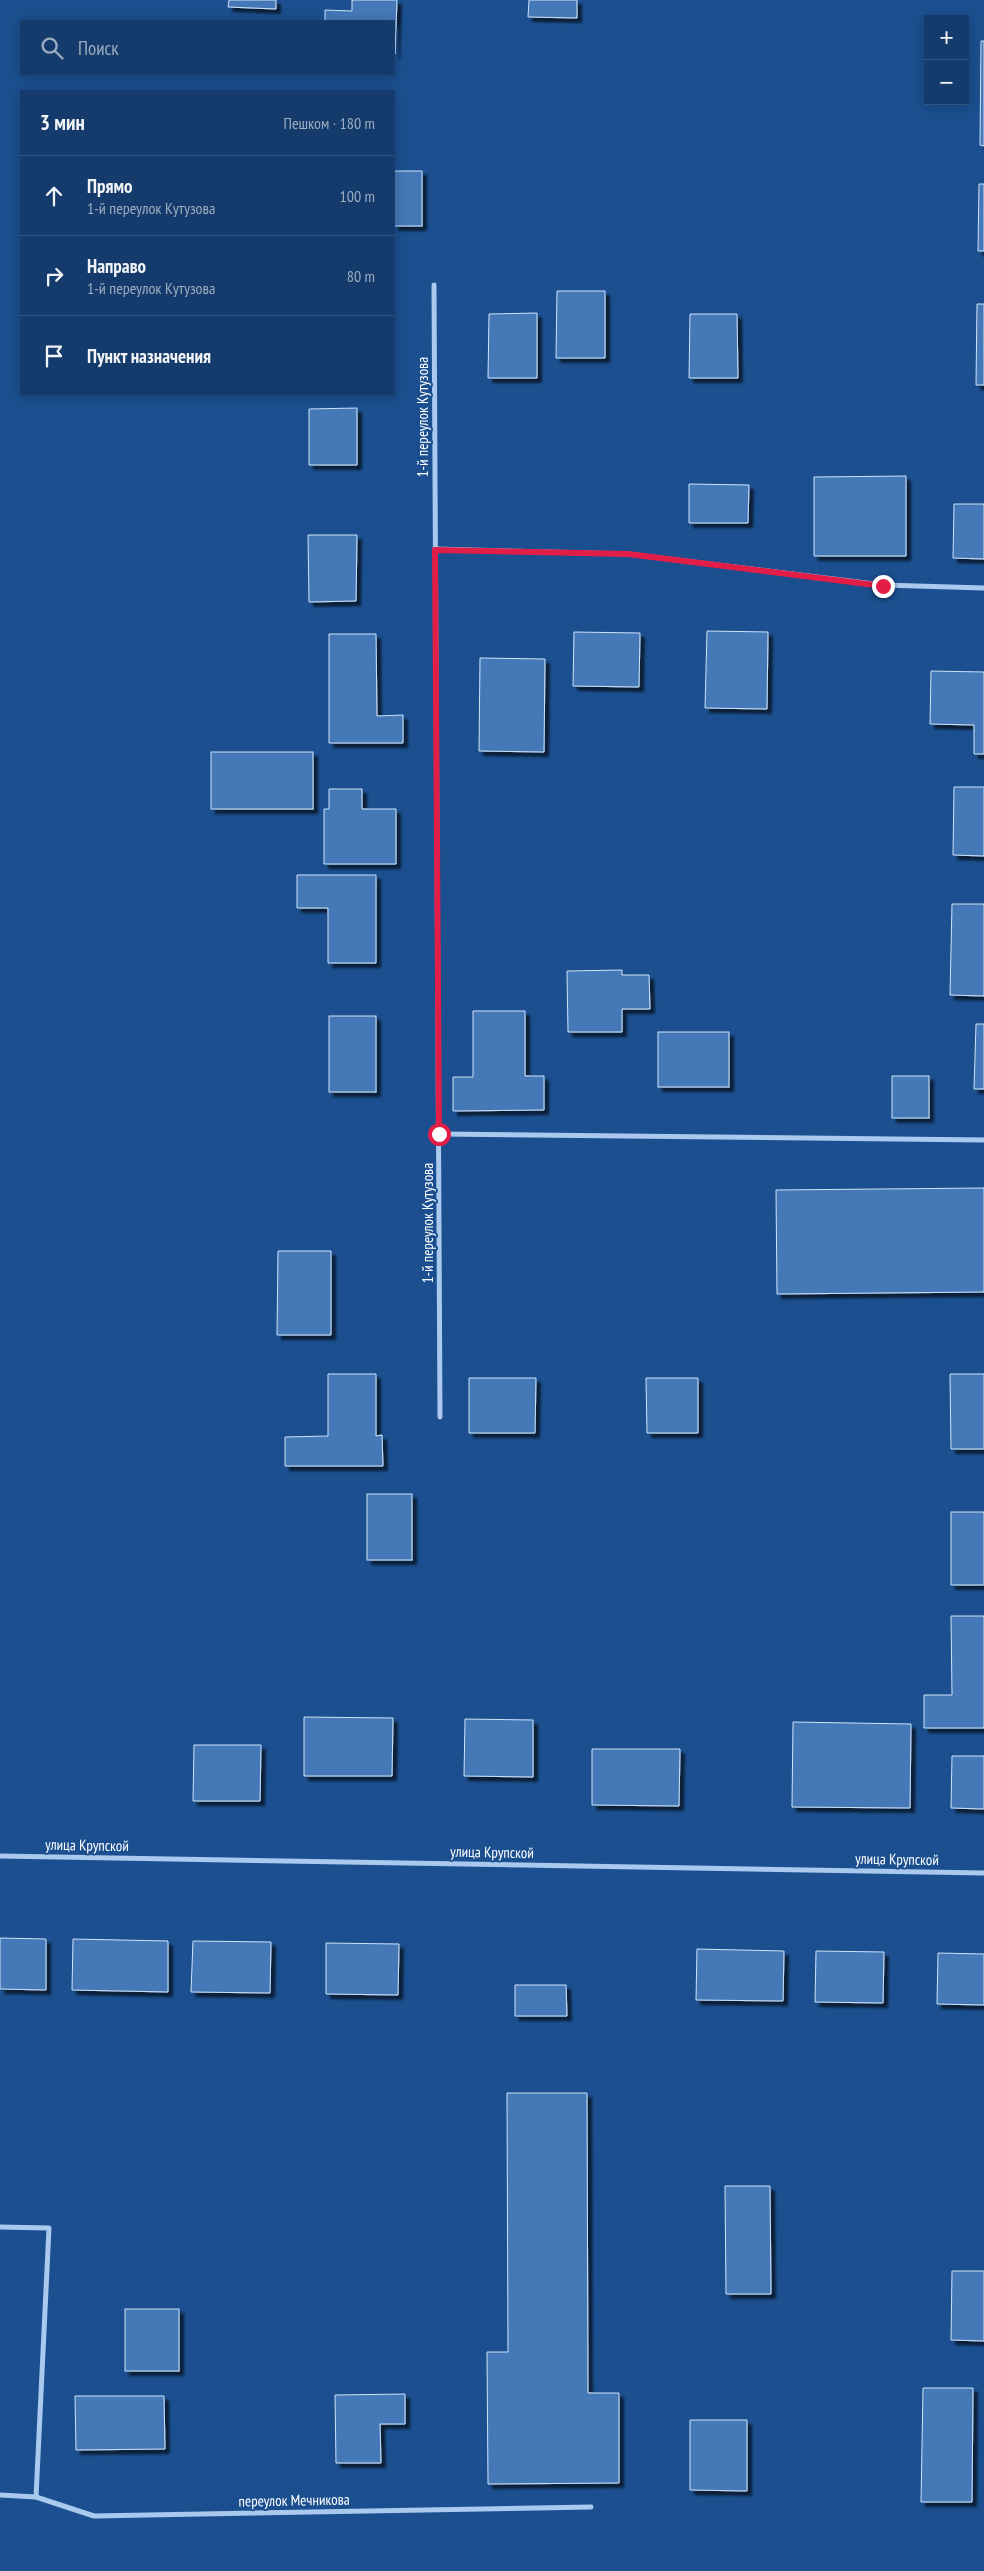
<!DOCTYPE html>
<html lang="ru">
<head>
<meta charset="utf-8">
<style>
	body { margin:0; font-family:"PT Sans Narrow",sans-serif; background:#214673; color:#f1f3f6 }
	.controls { position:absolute; right:15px; top:15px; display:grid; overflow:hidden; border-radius:0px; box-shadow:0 2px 12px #0003 }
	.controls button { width:45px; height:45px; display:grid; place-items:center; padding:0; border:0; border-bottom:1px solid #33557e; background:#143b6b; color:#f1f3f6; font:25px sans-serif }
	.stop { position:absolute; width:15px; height:15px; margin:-11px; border:4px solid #e11d48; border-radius:50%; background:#fff }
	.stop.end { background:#e11d48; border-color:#fff; box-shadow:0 1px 5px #0008 }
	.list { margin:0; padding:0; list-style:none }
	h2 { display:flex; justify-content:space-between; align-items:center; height:65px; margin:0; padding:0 20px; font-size:21px }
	h2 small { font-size:16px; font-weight:400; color:#9dadc1 }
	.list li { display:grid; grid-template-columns:32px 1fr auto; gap:15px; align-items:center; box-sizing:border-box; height:80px; padding:0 20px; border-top:1px solid #33557e }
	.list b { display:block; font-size:19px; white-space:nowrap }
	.list p { margin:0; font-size:16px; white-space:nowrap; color:#9dadc1 }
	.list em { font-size:16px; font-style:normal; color:#9dadc1 }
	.icon { flex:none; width:28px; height:28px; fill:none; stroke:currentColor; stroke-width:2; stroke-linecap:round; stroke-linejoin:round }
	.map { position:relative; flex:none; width:984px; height:2571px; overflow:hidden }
	.search { position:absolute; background:#143b6b; box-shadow:0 2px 12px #0003; left:20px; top:20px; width:375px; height:55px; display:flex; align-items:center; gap:12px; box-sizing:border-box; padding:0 18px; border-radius:0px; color:#9dadc1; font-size:19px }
	.panel { position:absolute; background:#143b6b; box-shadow:0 2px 12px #0003; left:20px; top:90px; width:375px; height:305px; border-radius:0px }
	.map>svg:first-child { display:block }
	.building { fill:#4478b7; stroke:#cfe3fa; filter:url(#shadow) }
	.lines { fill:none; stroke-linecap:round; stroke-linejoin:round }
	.street { stroke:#a9c9ee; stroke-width:5 }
	.route { stroke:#e11d48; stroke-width:6 }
	.labels { text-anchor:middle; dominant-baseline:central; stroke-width:4; stroke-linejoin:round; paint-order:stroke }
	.street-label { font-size:15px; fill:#fff; stroke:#1b4f8f }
</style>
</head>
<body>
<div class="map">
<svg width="984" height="2571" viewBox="0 0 984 2571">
	<defs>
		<filter id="shadow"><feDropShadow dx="4.5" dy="4.5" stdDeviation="1" flood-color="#0009"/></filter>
	</defs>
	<rect width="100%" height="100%" fill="#1b4f8f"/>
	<g class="building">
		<polygon points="229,0 276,0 276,9 228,7"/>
		<polygon points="352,0 397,0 395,54 394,21 325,21 325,10 352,11"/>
		<polygon points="529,0 577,0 577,18 528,17"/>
		<polygon points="981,41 984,41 984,146 980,145"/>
		<rect x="394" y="171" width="28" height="55"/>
		<polygon points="979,184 984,184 984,251 978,251"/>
		<polygon points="557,291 605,291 605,358 556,358"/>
		<polygon points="977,304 984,304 984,385 976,385"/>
		<polygon points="537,313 537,378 488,378 489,314"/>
		<polygon points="690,314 737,314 738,378 689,378"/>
		<polygon points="357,408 357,465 309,465 309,409"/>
		<polygon points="906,476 906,556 814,556 814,477"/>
		<polygon points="689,484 749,485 748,523 689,523"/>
		<polygon points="954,504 984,504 984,559 953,558"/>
		<polygon points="308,535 357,535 356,601 309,602"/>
		<polygon points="707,631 768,632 767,709 705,708"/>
		<polygon points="574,632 640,633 639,687 573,686"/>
		<polygon points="329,634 376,634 377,716 403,715 403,743 329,743"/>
		<polygon points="480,658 545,659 544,752 479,751"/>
		<polygon points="931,671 984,672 984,754 974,754 974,725 930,724"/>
		<rect x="211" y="752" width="102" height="57"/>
		<polygon points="954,787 984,787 984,856 953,855"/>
		<polygon points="329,789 362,789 362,809 396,809 396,864 324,864 324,809 329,809"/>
		<polygon points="297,875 376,875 376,963 328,963 328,908 297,908"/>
		<polygon points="952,904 984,904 984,996 950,995"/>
		<polygon points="622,970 622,975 649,975 650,1009 622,1009 622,1032 568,1032 567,971"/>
		<polygon points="473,1011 525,1011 525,1076 544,1076 544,1110 453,1111 453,1077 473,1077"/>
		<rect x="329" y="1016" width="47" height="76"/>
		<polygon points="976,1024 984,1024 984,1089 974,1089"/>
		<rect x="658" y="1032" width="71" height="55"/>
		<rect x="892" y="1076" width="37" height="42"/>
		<polygon points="984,1188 984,1292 777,1294 776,1190"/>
		<polygon points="278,1251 331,1251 331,1335 277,1335"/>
		<polygon points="328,1374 376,1374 376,1436 382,1435 383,1466 285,1466 285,1437 328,1436"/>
		<polygon points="950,1374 984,1374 984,1449 951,1449"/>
		<polygon points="469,1378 536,1378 535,1433 469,1433"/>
		<polygon points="646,1378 698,1378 698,1433 647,1433"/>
		<rect x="367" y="1494" width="45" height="66"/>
		<rect x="951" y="1512" width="33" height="73"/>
		<polygon points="951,1616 984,1616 984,1728 924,1728 924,1695 952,1695"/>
		<polygon points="304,1717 393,1718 392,1776 304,1776"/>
		<polygon points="465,1719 533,1720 533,1777 464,1776"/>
		<polygon points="793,1722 911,1724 910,1808 792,1807"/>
		<polygon points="194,1745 261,1745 260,1801 193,1801"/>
		<polygon points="592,1749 680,1749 679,1806 592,1805"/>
		<polygon points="952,1756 984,1756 984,1809 951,1808"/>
		<polygon points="0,1938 46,1939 46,1990 0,1989"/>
		<polygon points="73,1939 168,1941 168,1992 72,1990"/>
		<polygon points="193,1941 271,1942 270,1993 191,1992"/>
		<polygon points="326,1943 399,1944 398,1995 326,1994"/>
		<polygon points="697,1949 784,1951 783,2001 696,2000"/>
		<polygon points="816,1951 884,1952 883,2003 815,2002"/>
		<polygon points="938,1953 984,1954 984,2005 937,2004"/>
		<polygon points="515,1985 566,1985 567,2016 515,2016"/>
		<polygon points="507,2093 587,2093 588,2393 619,2393 619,2483 488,2484 487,2352 508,2352"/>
		<polygon points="725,2186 770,2186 771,2294 726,2294"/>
		<polygon points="952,2271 984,2271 984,2341 951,2340"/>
		<rect x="125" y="2309" width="54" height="62"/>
		<polygon points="923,2388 973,2388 972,2502 921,2502"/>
		<polygon points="405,2394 405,2424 380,2424 381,2463 336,2463 335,2395"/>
		<polygon points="75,2396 164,2396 165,2449 76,2450"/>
		<polygon points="690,2420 747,2420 747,2491 690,2490"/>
	</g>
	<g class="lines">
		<g class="street">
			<polyline points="434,285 440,1417"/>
			<polyline points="435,549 628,554 883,585 984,588"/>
			<polyline points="439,1134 984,1140"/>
			<polyline points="0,1856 984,1873"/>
			<polyline points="0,2227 49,2228 36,2497"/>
			<polyline points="0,2495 36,2497 94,2516 591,2507"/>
		</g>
	</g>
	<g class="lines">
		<polyline class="route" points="439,1134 435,550 628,554 883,586"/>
	</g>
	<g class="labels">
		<g class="street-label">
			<text transform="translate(422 417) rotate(-90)">1-й переулок Кутузова</text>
			<text transform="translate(427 1223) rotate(-90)">1-й переулок Кутузова</text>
			<text transform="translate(87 1845) rotate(1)">улица Крупской</text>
			<text transform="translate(492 1852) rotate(1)">улица Крупской</text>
			<text transform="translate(897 1859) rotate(1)">улица Крупской</text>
			<text transform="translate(294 2500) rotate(-1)">переулок Мечникова</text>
		</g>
	</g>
</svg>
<div class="controls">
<button>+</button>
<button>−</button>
</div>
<div class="stop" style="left:439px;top:1134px"></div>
<div class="stop end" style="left:883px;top:586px"></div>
<div class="search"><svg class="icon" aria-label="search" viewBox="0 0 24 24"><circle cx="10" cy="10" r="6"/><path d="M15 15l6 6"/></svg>Поиск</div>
<section class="panel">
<h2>3 мин<small>Пешком · 180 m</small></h2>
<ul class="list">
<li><svg class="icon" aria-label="ahead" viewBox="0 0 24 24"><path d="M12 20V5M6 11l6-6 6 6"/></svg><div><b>Прямо</b><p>1-й переулок Кутузова</p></div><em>100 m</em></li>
<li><svg class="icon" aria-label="right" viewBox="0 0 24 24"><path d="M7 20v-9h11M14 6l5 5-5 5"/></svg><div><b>Направо</b><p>1-й переулок Кутузова</p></div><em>80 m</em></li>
<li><svg class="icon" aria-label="arrive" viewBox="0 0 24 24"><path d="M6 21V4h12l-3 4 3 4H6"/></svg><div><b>Пункт назначения</b></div></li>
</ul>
</section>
</div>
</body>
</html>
